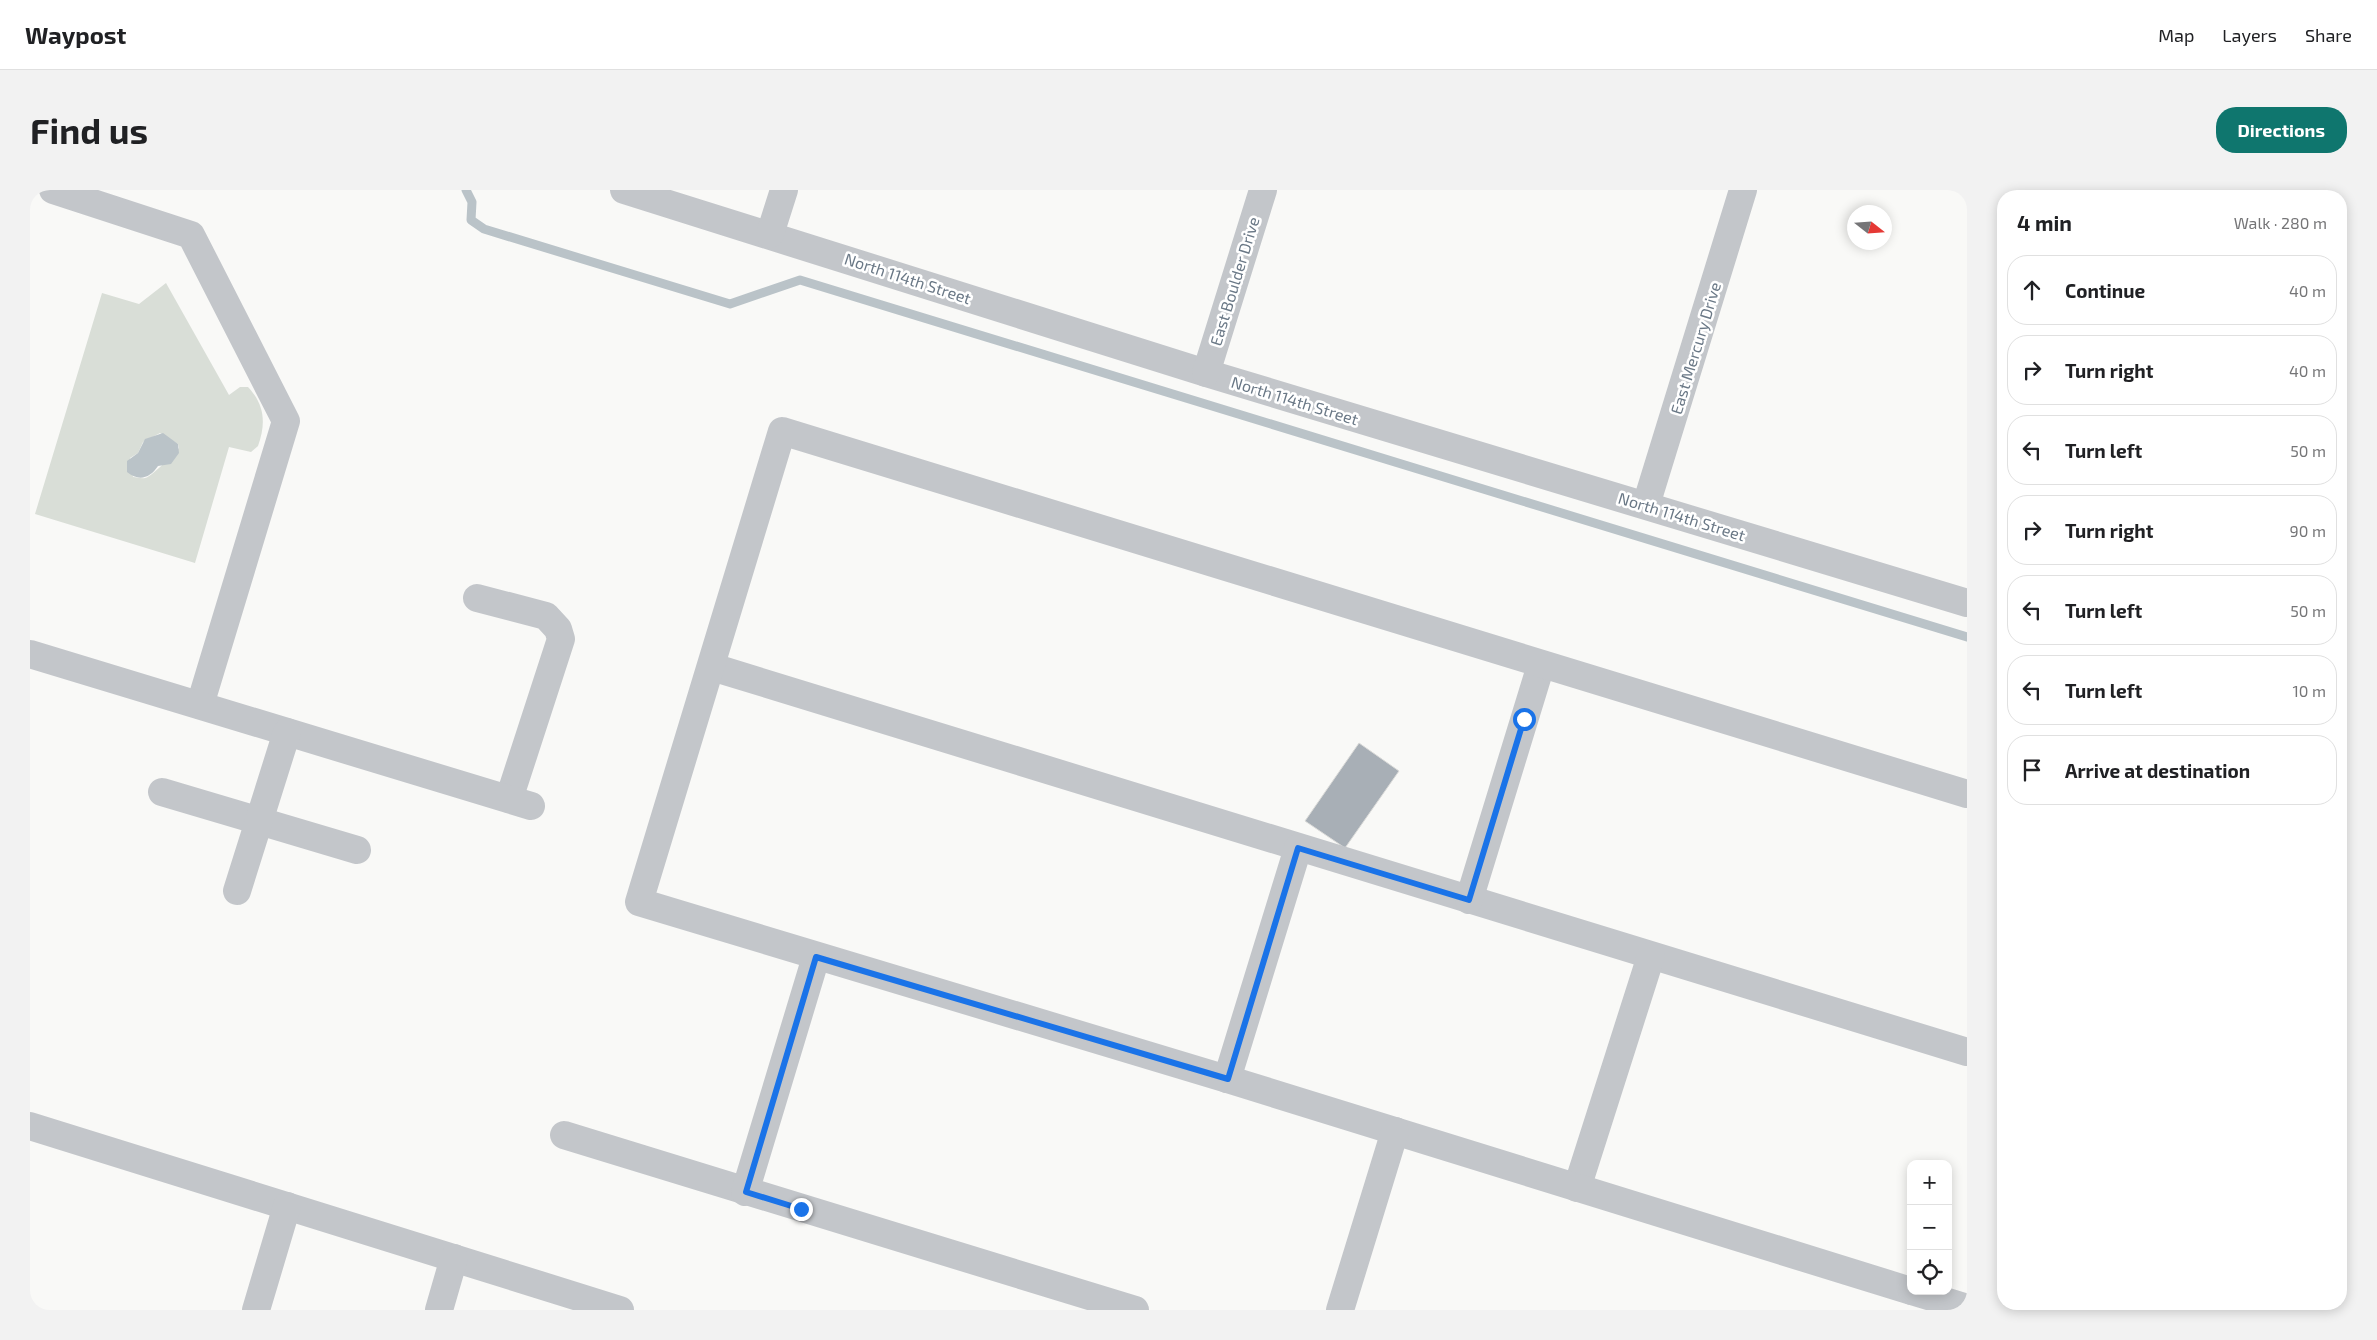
<!DOCTYPE html>
<html lang="en">
<head>
<meta charset="utf-8">
<style>
	body { margin:0; font-family:"Exo 2",sans-serif; background:#f2f2f2; color:#202124 }
	.controls { position:absolute; right:15px; bottom:15px; display:grid; overflow:hidden; border-radius:10px; box-shadow:0 2px 12px #0003 }
	.controls button { width:45px; height:45px; display:grid; place-items:center; padding:0; border:0; border-bottom:1px solid #e0e0e0; background:#fff; color:#202124; font:25px sans-serif }
	.compass { position:absolute; left:1817px; top:15px; width:45px; height:45px; border-radius:50%; background:#fff; box-shadow:0 2px 12px #0003; rotate:107deg }
	.stop { position:absolute; width:15px; height:15px; margin:-11px; border:4px solid #1a73e8; border-radius:50%; background:#fff }
	.stop.end { background:#1a73e8; border-color:#fff; box-shadow:0 1px 5px #0008 }
	.list { margin:0; padding:0; list-style:none }
	h2 { display:flex; justify-content:space-between; align-items:center; height:65px; margin:0; padding:0 20px; font-size:21px }
	h2 small { font-size:16px; font-weight:400; color:#757577 }
	.list li { display:grid; grid-template-columns:32px 1fr auto; gap:15px; align-items:center; box-sizing:border-box; height:70px; margin:0 10px 10px; padding:0 10px; border:1px solid #e0e0e0; border-radius:20px }
	.list b { display:block; font-size:19px; white-space:nowrap }
	.list em { font-size:16px; font-style:normal; color:#757577 }
	.icon { flex:none; width:28px; height:28px; fill:none; stroke:currentColor; stroke-width:2; stroke-linecap:round; stroke-linejoin:round }
	.map { position:relative; flex:none; width:1937px; height:1120px; overflow:hidden; border-radius:20px }
	header { display:flex; align-items:center; gap:30px; box-sizing:border-box; height:70px; padding:0 25px; background:#fff; border-bottom:1px solid #e0e0e0 }
	header strong { font-size:24px }
	nav { display:flex; gap:28px; margin-inline-start:auto; font-size:18px }
	.intro { display:flex; align-items:center; justify-content:space-between; box-sizing:border-box; height:120px; padding:0 30px }
	h1 { margin:0; font-size:35px }
	.button { padding:12px 22px; border-radius:20px; background:#0f766e; color:#fff; font-size:18px; font-weight:700 }
	main { display:flex; gap:30px; padding:0 30px }
	aside { flex:1; background:#fff; border-radius:20px; box-shadow:0 2px 12px #0003 }
	.map>svg:first-child { display:block }
	.green { fill:#d9ded7; fill-rule:evenodd }
	.water { fill:#bac3c8 }
	.lines { fill:none; stroke-linecap:round; stroke-linejoin:round }
	.stream { stroke:#bac3c8; stroke-width:9 }
	.building { fill:#a8afb6; stroke:#dbdbd9 }
	.minor { stroke:#c3c6ca; stroke-width:28 }
	.route { stroke:#1a73e8; stroke-width:6 }
	.labels { text-anchor:middle; dominant-baseline:central; stroke-width:5; stroke-linejoin:round; paint-order:stroke }
	.street-label { font-size:16px; fill:#6a7886; stroke:#fff }
</style>
</head>
<body>
<header>
<strong>Waypost</strong>
<nav><a>Map</a><a>Layers</a><a>Share</a></nav>
</header>
<div class="intro"><h1>Find us</h1><a class="button">Directions</a></div>
<main>
<div class="map">
<svg width="1937" height="1120" viewBox="0 0 1937 1120">
	<rect width="100%" height="100%" fill="#f9f9f7"/>
	<path class="green" d="M136 93 199 205 210 197H218C235 215 236 234 228 256L221 262 199 257 165 373 5 324 72 103 109 114ZM130 243 148 254 149 258C144 264 120 288 115 288 111 289 107 287 103 287L100 268 108 263 113 252Z"/>
	<path class="water" d="M133 243 148 254 149 263 141 274 128 276C120 288 109 292 97 282V271L108 263 115 249Z"/>
	<g class="lines">
		<polyline class="stream" points="436,0 442,12 441,30 454,39 700,114 770,90 1937,447"/>
	</g>
	<polygon class="building" points="1329,553 1369,581 1315,658 1275,631"/>
	<g class="lines">
		<g class="minor">
			<polyline points="23,0 161,45 256,231 170,515"/>
			<polyline points="594,0 1176,183 1937,413"/>
			<polyline points="740,44 754,0"/>
			<polyline points="1176,183 1233,0"/>
			<polyline points="1616,315 1713,0"/>
			<polyline points="447,408 516,426 528,439 531,449 479,609"/>
			<polyline points="0,464 501,616"/>
			<polyline points="682,477 1937,862"/>
			<polyline points="132,602 327,660"/>
			<polyline points="207,701 257,542"/>
			<polyline points="1439,710 1511,475"/>
			<polyline points="1197,889 1268,658"/>
			<polyline points="0,936 590,1120"/>
			<polyline points="534,945 1105,1120"/>
			<polyline points="1547,998 1621,766"/>
			<polyline points="715,1002 786,767"/>
			<polyline points="1881,1101 1197,889 609,712 752,241 1937,604"/>
			<polyline points="1882,1101 1937,1118"/>
			<polyline points="226,1120 257,1016"/>
			<polyline points="409,1120 424,1068"/>
			<polyline points="1310,1120 1365,941"/>
		</g>
	</g>
	<g class="lines">
		<polyline class="route" points="771,1019 716,1002 786,767 1198,889 1268,658 1439,710 1494,529"/>
	</g>
	<g class="labels">
		<g class="street-label">
			<text transform="translate(878 88) rotate(18)">North 114th Street</text>
			<text transform="translate(1204 91) rotate(-73)">East Boulder Drive</text>
			<text transform="translate(1665 158) rotate(-73)">East Mercury Drive</text>
			<text transform="translate(1265 210) rotate(17)">North 114th Street</text>
			<text transform="translate(1652 326) rotate(17)">North 114th Street</text>
		</g>
	</g>
</svg>
<div class="controls">
<button>+</button>
<button>−</button>
<button><svg class="icon" aria-label="locate" viewBox="0 0 24 24"><circle cx="12" cy="12" r="6"/><path d="M12 2v4M12 18v4M2 12h4M18 12h4"/></svg></button>
</div>
<svg class="compass" viewBox="-18 -18 36 36"><path d="M0-13l5 13h-10z" fill="#e53935"/><path d="M0 13l5-13h-10z" fill="#757577"/></svg>
<div class="stop" style="left:1494px;top:529px"></div>
<div class="stop end" style="left:771px;top:1019px"></div>
</div>
<aside>
<h2>4 min<small>Walk · 280 m</small></h2>
<ul class="list">
<li><svg class="icon" aria-label="ahead" viewBox="0 0 24 24"><path d="M12 20V5M6 11l6-6 6 6"/></svg><div><b>Continue</b></div><em>40 m</em></li>
<li><svg class="icon" aria-label="right" viewBox="0 0 24 24"><path d="M7 20v-9h11M14 6l5 5-5 5"/></svg><div><b>Turn right</b></div><em>40 m</em></li>
<li><svg class="icon" aria-label="left" viewBox="0 0 24 24"><path d="M17 20v-9H6M10 6l-5 5 5 5"/></svg><div><b>Turn left</b></div><em>50 m</em></li>
<li><svg class="icon" aria-label="right" viewBox="0 0 24 24"><path d="M7 20v-9h11M14 6l5 5-5 5"/></svg><div><b>Turn right</b></div><em>90 m</em></li>
<li><svg class="icon" aria-label="left" viewBox="0 0 24 24"><path d="M17 20v-9H6M10 6l-5 5 5 5"/></svg><div><b>Turn left</b></div><em>50 m</em></li>
<li><svg class="icon" aria-label="left" viewBox="0 0 24 24"><path d="M17 20v-9H6M10 6l-5 5 5 5"/></svg><div><b>Turn left</b></div><em>10 m</em></li>
<li><svg class="icon" aria-label="arrive" viewBox="0 0 24 24"><path d="M6 21V4h12l-3 4 3 4H6"/></svg><div><b>Arrive at destination</b></div></li>
</ul>
</aside>
</main>
</body>
</html>
